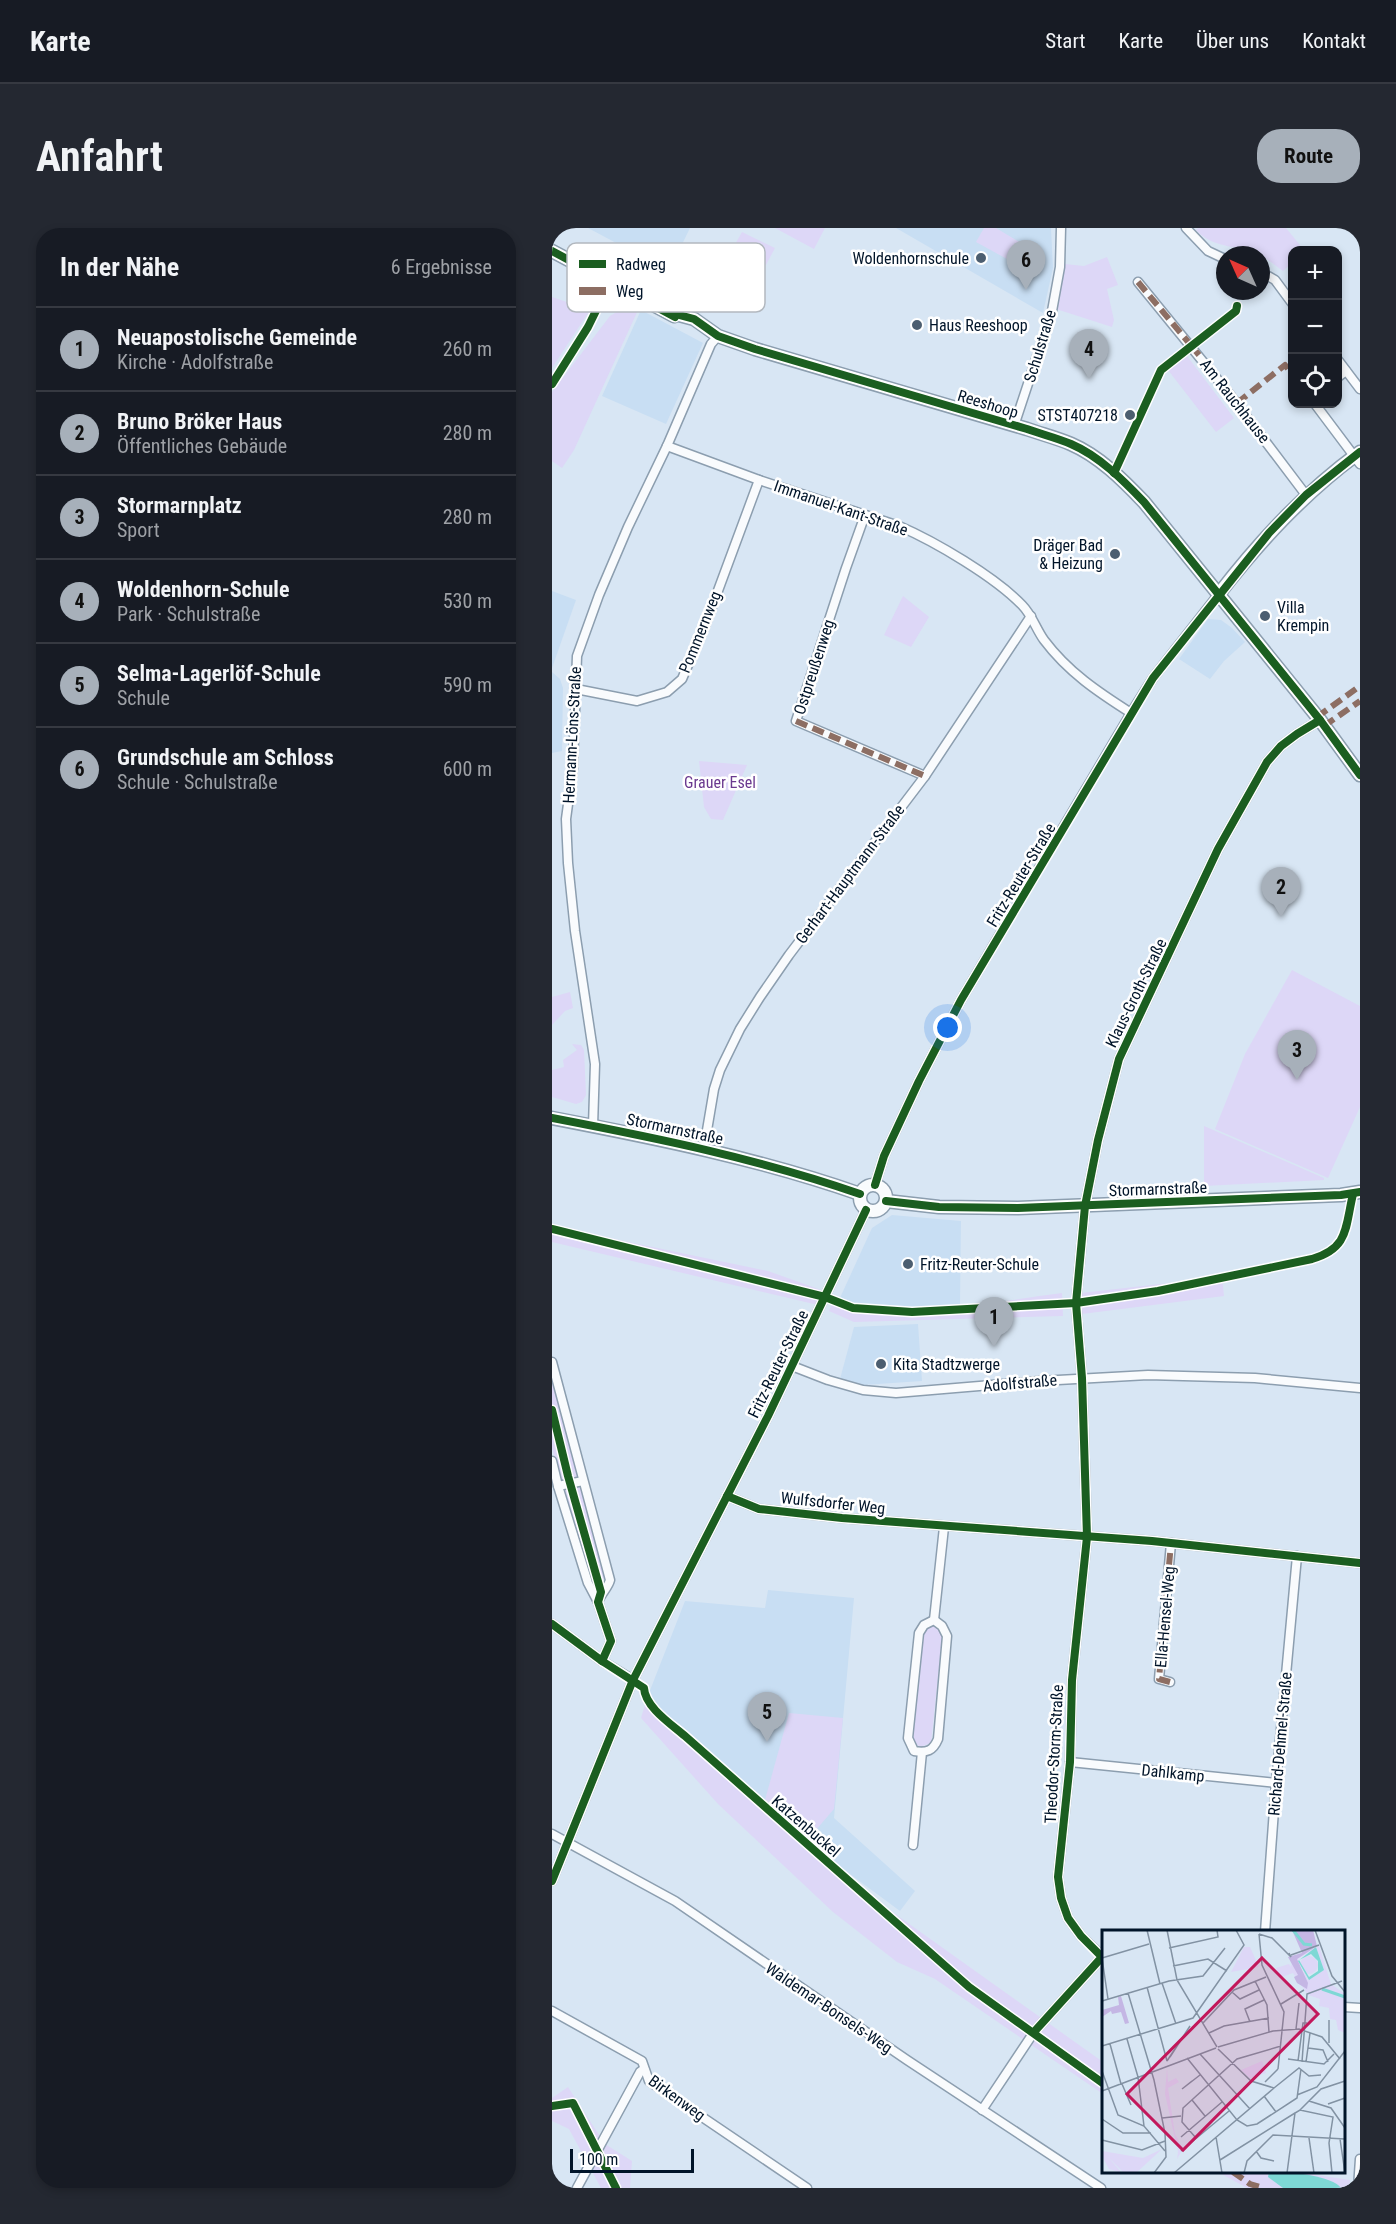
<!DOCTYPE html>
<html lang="de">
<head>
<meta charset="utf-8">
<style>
	body { margin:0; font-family:"Roboto Condensed",sans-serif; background:#242831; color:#f1f3f6 }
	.controls { position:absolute; right:18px; top:18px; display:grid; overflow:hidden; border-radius:12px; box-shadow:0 3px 9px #0003 }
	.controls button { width:54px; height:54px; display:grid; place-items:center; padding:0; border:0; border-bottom:2px solid #363941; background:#171b24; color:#f1f3f6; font:30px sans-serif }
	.compass { position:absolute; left:664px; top:18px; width:54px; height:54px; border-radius:50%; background:#171b24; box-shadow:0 3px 9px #0003; rotate:315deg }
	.scale { position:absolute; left:18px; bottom:15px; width:124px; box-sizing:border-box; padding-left:6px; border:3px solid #001429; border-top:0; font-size:16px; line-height:21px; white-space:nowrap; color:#001429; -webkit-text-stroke:4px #fff; paint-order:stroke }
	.you { position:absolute; left:396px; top:800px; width:21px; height:21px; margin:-15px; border:4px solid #fff; border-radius:50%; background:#1a73e8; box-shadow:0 0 0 9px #1a73e833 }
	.badge { display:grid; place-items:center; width:39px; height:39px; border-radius:50%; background:#a7b0ba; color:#111; font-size:20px; font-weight:700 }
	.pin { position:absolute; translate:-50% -50px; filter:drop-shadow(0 2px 3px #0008) }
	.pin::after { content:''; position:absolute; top:32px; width:21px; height:18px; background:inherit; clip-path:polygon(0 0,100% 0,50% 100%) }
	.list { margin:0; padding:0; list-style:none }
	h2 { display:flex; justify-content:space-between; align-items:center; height:78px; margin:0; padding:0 24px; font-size:26px }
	h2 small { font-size:20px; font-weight:400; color:#9ea1a6 }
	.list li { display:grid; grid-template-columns:39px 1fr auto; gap:18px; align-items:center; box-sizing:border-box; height:84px; padding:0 24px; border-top:2px solid #363941 }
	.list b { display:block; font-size:22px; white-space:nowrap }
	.list p { margin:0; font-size:20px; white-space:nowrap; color:#9ea1a6 }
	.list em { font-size:20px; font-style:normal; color:#9ea1a6 }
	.icon { flex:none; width:33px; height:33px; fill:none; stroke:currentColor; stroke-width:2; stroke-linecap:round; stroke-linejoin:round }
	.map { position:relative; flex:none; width:808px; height:1960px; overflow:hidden; border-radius:24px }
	header { display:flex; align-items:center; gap:36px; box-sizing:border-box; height:84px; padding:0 30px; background:#171b24; border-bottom:2px solid #363941 }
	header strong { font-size:28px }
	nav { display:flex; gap:33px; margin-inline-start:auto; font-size:21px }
	.intro { display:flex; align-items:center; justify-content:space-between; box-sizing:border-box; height:144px; padding:0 36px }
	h1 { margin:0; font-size:42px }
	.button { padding:15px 27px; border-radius:24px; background:#a7b0ba; color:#111; font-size:21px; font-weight:700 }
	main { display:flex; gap:36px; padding:0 36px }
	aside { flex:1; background:#171b24; border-radius:24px; box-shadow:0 3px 9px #0003 }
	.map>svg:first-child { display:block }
	.built { fill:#c8def3 }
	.green { fill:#ddd7f7 }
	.water { fill:#7ed8d5 }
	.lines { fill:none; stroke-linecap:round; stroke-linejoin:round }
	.street-casing { stroke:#8c9eaf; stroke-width:11 }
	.secondary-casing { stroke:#8c9eaf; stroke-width:15 }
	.street { stroke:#f9fbfd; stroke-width:8 }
	.secondary { stroke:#f9fbfd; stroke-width:12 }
	.quiet { stroke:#8d6e63; stroke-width:6; stroke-dasharray:12 6; stroke-linecap:butt }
	.cycleway-casing { stroke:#fff; stroke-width:11 }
	.cycleway { stroke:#1b5e20; stroke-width:8 }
	.poi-dot { fill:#4c5e70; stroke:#fff; stroke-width:2 }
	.labels { text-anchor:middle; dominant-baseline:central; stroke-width:5; stroke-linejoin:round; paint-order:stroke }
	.poi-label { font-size:16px; fill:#001429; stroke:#fff; text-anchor:start }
	.street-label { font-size:16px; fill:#001429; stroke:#fff }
	.park-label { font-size:16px; fill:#6a398f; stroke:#fff }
	.inset-river { fill:none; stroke:#7ed8d5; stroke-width:3 }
	.inset-road { fill:none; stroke:#8292a3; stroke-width:1.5 }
	.view { fill:#c2185b; fill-opacity:0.15; stroke:#c2185b; stroke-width:3 }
	.inset-edge { fill:none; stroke:#001429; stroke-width:3 }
	.key { fill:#fff; stroke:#b2b8bf; stroke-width:1.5 }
	.key-label { font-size:16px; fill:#001429 }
</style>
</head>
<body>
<header>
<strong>Karte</strong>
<nav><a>Start</a><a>Karte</a><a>Über uns</a><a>Kontakt</a></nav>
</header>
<div class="intro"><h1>Anfahrt</h1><a class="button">Route</a></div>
<main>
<aside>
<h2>In der Nähe<small>6 Ergebnisse</small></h2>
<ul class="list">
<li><span class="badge">1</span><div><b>Neuapostolische Gemeinde</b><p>Kirche · Adolfstraße</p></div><em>260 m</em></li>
<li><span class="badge">2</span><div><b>Bruno Bröker Haus</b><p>Öffentliches Gebäude</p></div><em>280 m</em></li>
<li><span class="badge">3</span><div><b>Stormarnplatz</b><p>Sport</p></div><em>280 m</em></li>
<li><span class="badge">4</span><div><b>Woldenhorn-Schule</b><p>Park · Schulstraße</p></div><em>530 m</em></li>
<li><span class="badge">5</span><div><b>Selma-Lagerlöf-Schule</b><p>Schule</p></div><em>590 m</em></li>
<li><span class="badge">6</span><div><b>Grundschule am Schloss</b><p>Schule · Schulstraße</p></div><em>600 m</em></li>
</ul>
</aside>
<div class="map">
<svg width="808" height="1960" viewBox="0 0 808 1960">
	<rect width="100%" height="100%" fill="#d8e6f4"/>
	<g class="built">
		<polygon points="36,0 138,0 117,43"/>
		<polygon points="344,0 499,0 501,40 491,85"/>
		<polygon points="89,82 151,115 114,196 50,168"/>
		<polygon points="0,363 24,372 0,440"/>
		<polygon points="656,391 669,392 680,400 693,414 672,433 658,451 627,431"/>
		<polygon points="0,444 8,451 11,460 10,523 0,525"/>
		<polygon points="340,987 409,993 408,1078 336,1080 308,1078 287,1072 320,1000"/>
		<polygon points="366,1096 370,1153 311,1157 288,1151 302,1099"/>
		<polygon points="216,1362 302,1370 282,1590 363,1663 348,1683 264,1621 155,1526 95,1470 133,1373 213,1380"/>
	</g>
	<g class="green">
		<polygon points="223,0 273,0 262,21"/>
		<polygon points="432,0 444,0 474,18 464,36 424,14"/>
		<path d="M646 0H734L752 22H740V35L731 43C722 37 713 29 704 25 683 17 660 20 644 2Z"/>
		<polygon points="190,4 223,20 214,37 181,20"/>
		<polygon points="555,29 566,57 555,61 562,92 560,99 504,81 513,36 532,38"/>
		<polygon points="0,69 38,82 0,140"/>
		<polygon points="78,79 87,80 22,222 10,240 0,233 0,164 58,88 70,81"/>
		<polygon points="635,128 682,190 664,204 616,142"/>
		<polygon points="351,368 377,389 359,419 332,407"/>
		<polygon points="147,533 195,537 171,592 159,591 152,579"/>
		<polygon points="740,742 808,778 808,879 776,950 663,901 693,826"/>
		<polygon points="18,764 21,780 13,783 0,797 0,769"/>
		<polygon points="20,816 29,817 32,822 34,867 30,874 24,876 0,869 0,842 12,839 11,832 25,822"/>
		<polygon points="652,898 772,950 772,952 652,958"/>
		<polygon points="0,996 67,1012 216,1043 272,1063 266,1077 0,1014"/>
		<polygon points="670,1049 672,1068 530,1086 529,1065"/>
		<path d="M510 1065 511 1088 302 1094 277 1083 282 1070C351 1094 439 1074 510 1065Z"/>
		<polygon points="0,1146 53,1350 40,1355 23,1303 0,1220"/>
		<path d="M381 1398 386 1400 390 1410 379 1515 368 1519 360 1512 369 1412C371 1404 373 1399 381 1398Z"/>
		<polygon points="95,1470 155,1526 311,1663 551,1834 551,1866 383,1751 345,1734 281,1684 166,1576 89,1490"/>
		<polygon points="237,1485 291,1490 282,1581 257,1610 213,1572"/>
		<polygon points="16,1859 53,1916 80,1933 78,1960 49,1960 17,1901 0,1893 0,1870"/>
		<polygon points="666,1944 745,1944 798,1952 797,1960 695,1960"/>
	</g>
	<path class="water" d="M717 1944C733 1943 779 1947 789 1960H731L716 1949Z"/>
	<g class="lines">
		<defs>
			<g id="street">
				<polyline points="634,0 656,23 673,31"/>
				<polyline points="709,44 723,52 740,75"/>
				<polyline points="586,54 679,168 754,267"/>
				<polyline points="786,132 808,161"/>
				<polyline points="786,149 794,143"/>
				<polyline points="763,176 808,236"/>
				<polyline points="462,198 500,83 508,39 509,0"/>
				<path d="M115 218 207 252 347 298C384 314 443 349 470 377 480 387 484 401 492 412 516 444 546 464 579 485"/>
				<polyline points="313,287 294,340 244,493 373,548"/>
				<polyline points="24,461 85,473 115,464 130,451 154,395 207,252"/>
				<polyline points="41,898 43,836 23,703 16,635 14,591 21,539 25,428 47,367 76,299 115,218 159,116 166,108"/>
				<polyline points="152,920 162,861 168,842 188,801 208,769 237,727 373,548 479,388"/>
				<polyline points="323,957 332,928 367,853 409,772 579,485 601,450 666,367"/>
				<path d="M0 1134 58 1352C56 1360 49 1365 46 1374"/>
				<polyline points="240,1138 276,1152 311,1162 344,1165 488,1153 596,1147 703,1150 808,1160"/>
				<polyline points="0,1233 6,1258 36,1355 46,1374 59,1413 50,1433"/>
				<polyline points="6,1258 31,1253"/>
				<polyline points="175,1268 207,1281 290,1290 600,1313 808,1335"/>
				<path d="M382 1392 390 1398 395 1408 386 1511C381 1523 375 1525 362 1523L356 1510 367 1405 372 1397Z"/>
				<polyline points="382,1392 392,1299"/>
				<polyline points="0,1396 50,1433 81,1452"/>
				<polyline points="618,1454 607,1451 619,1315"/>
				<polyline points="518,1534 724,1555"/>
				<polyline points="0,1606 123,1673 355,1832 549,1960"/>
				<polyline points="361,1617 370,1524"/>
				<polyline points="0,1653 81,1452 216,1188 314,982"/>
				<polyline points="713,1704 724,1555 745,1328"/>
				<polyline points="552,1730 529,1708 516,1690 509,1670 506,1649 518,1534 520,1452 535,1309 530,1150 524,1075 533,978 546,912 567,831 666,621 715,534 729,518 745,506 768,492"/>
				<polyline points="792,1779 808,1780"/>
				<polyline points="0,1783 90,1833 97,1853 255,1960"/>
				<polyline points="430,1882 482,1804 550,1729"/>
				<polyline points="25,1960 88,1844 92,1841"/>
				<polyline points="806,1960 808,1931"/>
			</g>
			<g id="secondary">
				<polyline points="0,23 122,88"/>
				<path d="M116 84 142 91 166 108 203 121 475 201C489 206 505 210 519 216 547 228 571 252 592 274L768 492 808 547"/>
				<path d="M666 367C708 313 752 265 808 224"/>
				<path d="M0 890C104 910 208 931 308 966"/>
				<circle cx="321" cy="970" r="13"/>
				<polyline points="334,973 387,979 466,980 789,967 808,964"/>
			</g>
		</defs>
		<use href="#street" class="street-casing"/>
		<use href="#secondary" class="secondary-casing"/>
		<use href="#street" class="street"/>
		<use href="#secondary" class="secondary"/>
		<g class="quiet">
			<polyline points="586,54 647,127"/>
			<polyline points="685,175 733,137 740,146"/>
			<polyline points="765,489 808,458"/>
			<polyline points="244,493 373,548"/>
			<polyline points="772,498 808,473"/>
			<polyline points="618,1454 607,1451 619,1315"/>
			<polyline points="681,1944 698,1956 711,1960"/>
		</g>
		<defs>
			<g id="cycleway">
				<polyline points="0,23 123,89"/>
				<path d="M116 84 142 91 166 108 203 121 475 201C489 206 505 210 519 216 547 228 571 252 592 274L768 492 808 547"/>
				<polyline points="0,156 36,99 66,38"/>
				<polyline points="562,245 609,142 684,83 685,78"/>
				<path d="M0 890C104 910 208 931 308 966"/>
				<polyline points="323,957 332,928 367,853 409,772 601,450 717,305 754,267 808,224"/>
				<polyline points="334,973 387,979 466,980 789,967 808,964"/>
				<path d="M0 1001 273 1069 301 1080 360 1084 524 1075 606 1063 760 1031C797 1020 793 1000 801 966"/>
				<polyline points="0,1182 16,1248 49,1364 46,1374 59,1413 50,1433"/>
				<polyline points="175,1268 207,1281 290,1290 600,1313 808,1335"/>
				<path d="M0 1396 50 1433 92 1460C93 1479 119 1496 133 1508L417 1759 552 1856"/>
				<polyline points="0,1653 81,1452 216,1188 314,982"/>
				<polyline points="482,1804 550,1729 529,1708 516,1690 509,1670 506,1649 518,1534 520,1452 535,1309 530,1150 524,1075 533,978 546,912 567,831 666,621 715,534 729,518 745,506 768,492"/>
				<polyline points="0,1878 21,1875 64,1960"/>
			</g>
		</defs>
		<use href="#cycleway" class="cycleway-casing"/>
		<use href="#cycleway" class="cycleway"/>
	</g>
	<g class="poi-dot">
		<circle cx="429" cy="30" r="6"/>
		<circle cx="365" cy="97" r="6"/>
		<circle cx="578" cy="187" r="6"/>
		<circle cx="563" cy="326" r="6"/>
		<circle cx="713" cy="388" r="6"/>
		<circle cx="356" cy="1036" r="6"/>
		<circle cx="329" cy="1136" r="6"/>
	</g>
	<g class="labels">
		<g class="poi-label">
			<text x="417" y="30" text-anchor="end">Woldenhornschule</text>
			<text x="377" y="97">Haus Reeshoop</text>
			<text x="566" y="187" text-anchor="end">STST407218</text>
			<text x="551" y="317" text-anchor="end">Dräger Bad<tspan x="551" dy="18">&amp; Heizung</tspan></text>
			<text x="725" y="379">Villa<tspan x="725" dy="18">Krempin</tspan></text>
			<text x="368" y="1036">Fritz-Reuter-Schule</text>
			<text x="341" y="1136">Kita Stadtzwerge</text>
		</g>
		<g class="street-label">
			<text transform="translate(488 118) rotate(-73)">Schulstraße</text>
			<text transform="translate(683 173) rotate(52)">Am Rauchhause</text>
			<text transform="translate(436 176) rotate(17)">Reeshoop</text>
			<text transform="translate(289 280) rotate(19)">Immanuel-Kant-Straße</text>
			<text transform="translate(148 404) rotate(-68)">Pommernweg</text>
			<text transform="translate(262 439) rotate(-72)">Ostpreußenweg</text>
			<text transform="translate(20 507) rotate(-87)">Hermann-Löns-Straße</text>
			<text transform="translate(298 646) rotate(-53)">Gerhart-Hauptmann-Straße</text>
			<text transform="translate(469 647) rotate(-59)">Fritz-Reuter-Straße</text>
			<text transform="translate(584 765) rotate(-64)">Klaus-Groth-Straße</text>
			<text transform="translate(123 901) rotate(12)">Stormarnstraße</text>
			<text transform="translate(606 961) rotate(-2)">Stormarnstraße</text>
			<text transform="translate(226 1136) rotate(-64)">Fritz-Reuter-Straße</text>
			<text transform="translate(468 1155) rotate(-5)">Adolfstraße</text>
			<text transform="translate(281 1275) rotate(6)">Wulfsdorfer Weg</text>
			<text transform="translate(613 1389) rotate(-85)">Ella-Hensel-Weg</text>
			<text transform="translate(728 1516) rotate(-85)">Richard-Dehmel-Straße</text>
			<text transform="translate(502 1526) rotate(-87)">Theodor-Storm-Straße</text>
			<text transform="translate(621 1545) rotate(6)">Dahlkamp</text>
			<text transform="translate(254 1598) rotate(41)">Katzenbuckel</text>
			<text transform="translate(277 1780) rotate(34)">Waldemar-Bonsels-Weg</text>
			<text transform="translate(125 1870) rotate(36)">Birkenweg</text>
		</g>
		<g class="park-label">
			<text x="168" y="554">Grauer Esel</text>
		</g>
	</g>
	<g transform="translate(550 1702)">
		<rect width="243" height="243" fill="#d8e6f4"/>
		<path d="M217 16 229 54 243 64V112V103L236 100 234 90 228 89 227 78 217 76 218 69 206 65 191 43 177 48 174 38 187 34 189 37 191 26ZM214 18 222 40 206 50 196 29ZM142 17H148L157 37 129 42ZM198 35a9 9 0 1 1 18 0a9 9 0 1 1-18 0ZM160 131 164 143 148 148 139 140ZM65 137 66 152 74 148 77 152 66 158 73 204 81 219 75 229 76 222 63 164ZM60 219 34 243 21 242 6 227 20 243 7 239 0 226V221L41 228Z" fill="#ddd7f7" fill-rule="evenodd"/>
		<path d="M190 0H211L215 16 195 29 206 53 205 59 195 53 192 47 196 45 186 27 200 23ZM19 66 27 93 23 94 19 82 10 84 9 81 0 87V80L17 75 16 67Z" fill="#c4b6e4"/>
		<path d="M214 17 222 40 207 50 196 31ZM209 24 216 31V41L207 47 197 30Z" fill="#7ed8d5" fill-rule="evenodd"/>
		<path class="inset-river" d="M191 0 202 14 210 15M220 59 243 67"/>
		<path class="inset-road" d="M45 0 58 54M65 0 75 50 115 117M213 0 230 46 243 62M157 4 160 35 182 82 176 139M157 4 170 8 189 27 187 23M67 18 116 7 115 0M189 25 217 15M0 28 47 14M0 28 6 69M71 36 106 29 125 41M153 51 165 75 167 102M60 53 74 94M45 57 65 131M130 62 138 69 157 60M26 63 52 150 63 203 64 227 52 243M0 71 67 51 101 46 123 18M179 74 202 60M227 90V113M148 92 143 79 162 70M101 93 132 60 164 47M194 99 197 73M107 103 122 96 167 88M25 109 36 147M8 114 19 154M0 116 91 88 142 15 134 0M116 117 171 101 197 99 220 107 238 129M206 118 221 120 226 132M116 119 149 151 172 158 197 138 207 146 219 145M98 124 148 179M85 128 135 190 145 196 155 194 195 168 199 139M186 129 222 134 232 124M65 131 88 96 68 127M196 131 201 93H205M200 132 205 64 240 51M204 132 208 103M0 141 16 185 42 196 63 221M36 147 42 196M90 151 80 159 98 145M163 152 176 139M20 154 29 175M0 161 114 118M195 165 215 157 243 121M162 166 174 182M90 170 103 186M207 171 229 178 243 198M226 174 243 168M198 180 219 159 243 151M60 188 79 186M0 189 21 203H49M79 207 120 172M114 207 120 243M94 208 80 192 81 178 135 129 179 116M207 208 212 243M238 209 243 243M0 210 40 220 63 211M79 221 127 181M154 221 159 228 172 231M118 230 193 183M72 243 172 158M142 243 145 231 171 205 243 209M185 243 193 183 198 180 231 187 227 213 230 243"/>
		<path class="view" d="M160 28 216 84 81 220 25 164Z"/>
		<rect width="243" height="243" class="inset-edge"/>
	</g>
	<rect x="15" y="15" width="198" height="69" rx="9" class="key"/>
	<rect x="27" y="32" width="27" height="8" fill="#1b5e20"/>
	<rect x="27" y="59" width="27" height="8" fill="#8d6e63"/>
	<g class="key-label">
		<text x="64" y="42">Radweg</text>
		<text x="64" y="69">Weg</text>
	</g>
</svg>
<div class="controls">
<button>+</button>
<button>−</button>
<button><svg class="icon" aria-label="locate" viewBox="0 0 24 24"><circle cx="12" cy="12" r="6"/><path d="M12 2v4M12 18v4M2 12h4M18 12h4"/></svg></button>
</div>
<svg class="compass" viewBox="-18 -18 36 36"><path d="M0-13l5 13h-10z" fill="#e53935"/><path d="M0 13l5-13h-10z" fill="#9ea1a6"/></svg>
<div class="scale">100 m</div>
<div class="you"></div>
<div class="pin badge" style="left:442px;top:1119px">1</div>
<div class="pin badge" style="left:729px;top:689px">2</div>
<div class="pin badge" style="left:745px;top:852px">3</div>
<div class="pin badge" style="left:537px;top:151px">4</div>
<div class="pin badge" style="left:215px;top:1514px">5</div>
<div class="pin badge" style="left:474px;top:62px">6</div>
</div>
</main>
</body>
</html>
